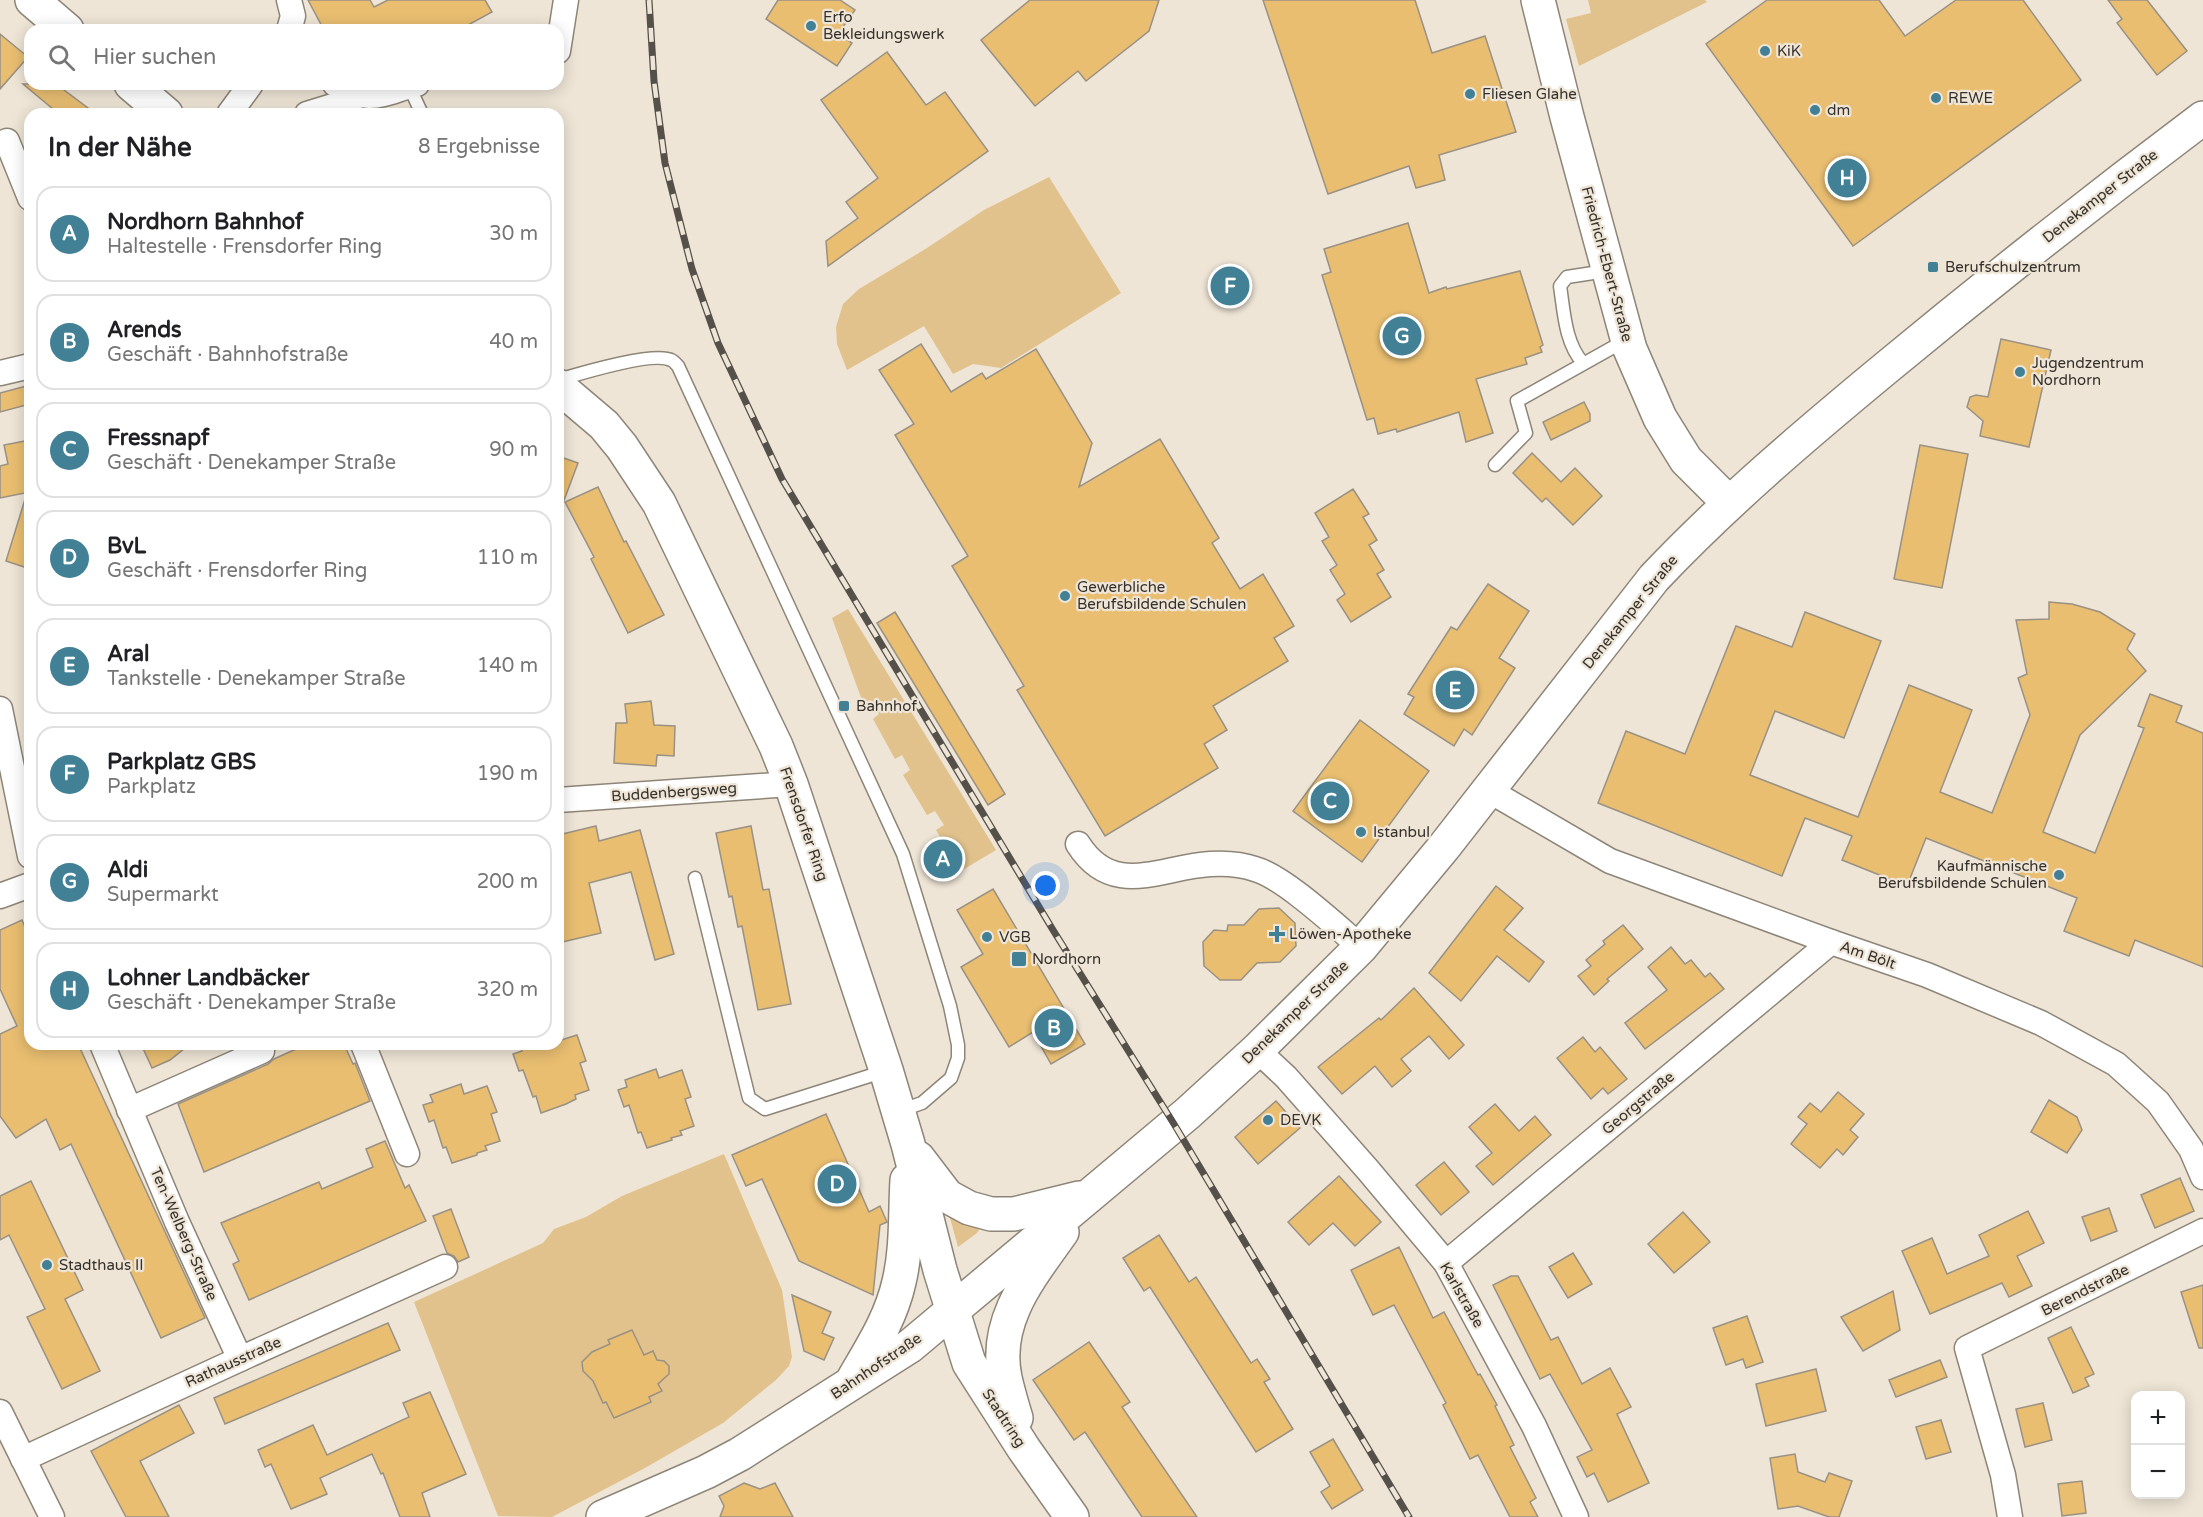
<!DOCTYPE html>
<html lang="de">
<head>
<meta charset="utf-8">
<style>
	body { margin:0; font-family:"Varela Round",sans-serif; background:#f2f2f2; color:#202124 }
	.controls { position:absolute; right:18px; bottom:18px; display:grid; overflow:hidden; border-radius:12px; box-shadow:0 3px 15px #0003 }
	.controls button { width:54px; height:54px; display:grid; place-items:center; padding:0; border:0; border-bottom:2px solid #e0e0e0; background:#fff; color:#202124; font:30px sans-serif }
	.you { position:absolute; left:1046px; top:886px; width:21px; height:21px; margin:-15px; border:4px solid #fff; border-radius:50%; background:#1a73e8; box-shadow:0 0 0 9px #1a73e833 }
	.badge { display:grid; place-items:center; width:39px; height:39px; border-radius:50%; background:#428195; color:#fff; font-size:20px; font-weight:700 }
	.pin { position:absolute; translate:-50% -50%; border:3px solid #fff; box-shadow:0 2px 6px #0006 }
	.list { margin:0; padding:0; list-style:none }
	h2 { display:flex; justify-content:space-between; align-items:center; height:78px; margin:0; padding:0 24px; font-size:26px }
	h2 small { font-size:20px; font-weight:400; color:#757577 }
	.list li { display:grid; grid-template-columns:39px 1fr auto; gap:18px; align-items:center; box-sizing:border-box; height:96px; margin:0 12px 12px; padding:0 12px; border:2px solid #e0e0e0; border-radius:18px }
	.list b { display:block; font-size:22px; white-space:nowrap }
	.list p { margin:0; font-size:20px; white-space:nowrap; color:#757577 }
	.list em { font-size:20px; font-style:normal; color:#757577 }
	.icon { flex:none; width:33px; height:33px; fill:none; stroke:currentColor; stroke-width:2; stroke-linecap:round; stroke-linejoin:round }
	.map { position:relative; flex:none; width:2203px; height:1517px; overflow:hidden }
	.search { position:absolute; background:#fff; box-shadow:0 3px 15px #0003; left:24px; top:24px; width:540px; height:66px; display:flex; align-items:center; gap:15px; box-sizing:border-box; padding:0 21px; border-radius:18px; color:#757577; font-size:22px }
	.panel { position:absolute; background:#fff; box-shadow:0 3px 15px #0003; left:24px; top:108px; width:540px; height:942px; border-radius:18px }
	.map>svg:first-child { display:block }
	.green { fill:#e1c28d }
	.building { fill:#e9be71; stroke:#999184; stroke-width:1.5 }
	.lines { fill:none; stroke-linecap:round; stroke-linejoin:round }
	.lane-casing { stroke:#8d8577; stroke-width:15 }
	.street-casing { stroke:#8d8577; stroke-width:27 }
	.secondary-casing { stroke:#8d8577; stroke-width:36 }
	.lane { stroke:#fff; stroke-width:12 }
	.street { stroke:#fff; stroke-width:24 }
	.secondary { stroke:#fff; stroke-width:33 }
	.rail-casing { stroke:#555049; stroke-width:7 }
	.rail { stroke:#eee5d6; stroke-width:4.5; stroke-dasharray:14; stroke-linecap:butt }
	.poi-dot { fill:#428195; stroke:#eee5d6; stroke-width:2 }
	.labels { text-anchor:middle; dominant-baseline:central; stroke-width:4.5; stroke-linejoin:round; paint-order:stroke }
	.poi-label { font-size:15px; fill:#34302b; stroke:#eee5d6; text-anchor:start }
	.street-label { font-size:15px; fill:#34302b; stroke:#eee5d6 }
</style>
</head>
<body>
<div class="map">
<svg width="2203" height="1517" viewBox="0 0 2203 1517">
	<rect width="100%" height="100%" fill="#eee5d6"/>
	<g class="green">
		<polygon points="1588,0 1705,0 1707,2 1579,66 1566,19 1591,13"/>
		<polygon points="1049,177 1121,293 1001,368 973,364 953,374 924,326 847,370 837,344 836,327 843,304 859,289 927,248 984,210"/>
		<polygon points="848,609 996,850 961,871 936,830 944,825 935,811 927,815 903,775 910,770 902,755 895,759 873,719 879,714 870,700 863,703 832,618"/>
		<polygon points="724,1154 782,1290 792,1357 789,1366 776,1380 723,1423 645,1468 552,1517 498,1516 414,1302 543,1243 554,1229 586,1217 622,1196"/>
		<polygon points="947,1207 983,1223 977,1233 958,1247"/>
	</g>
	<g class="building">
		<polygon points="308,0 370,0 374,7 388,0 485,0 492,12 459,30 324,30"/>
		<polygon points="778,0 840,0 855,10 838,34 852,43 837,66 766,19"/>
		<polygon points="1030,0 1159,0 1149,31 1086,81 1078,71 1035,106 981,40"/>
		<polygon points="1263,0 1415,0 1432,53 1485,36 1516,132 1439,155 1445,180 1416,188 1409,166 1328,194"/>
		<polygon points="1767,0 1879,0 1905,36 1956,0 2023,0 2081,80 1853,246 1706,44"/>
		<polygon points="2108,0 2147,0 2187,51 2157,75 2117,23 2122,19"/>
		<polygon points="0,34 28,57 0,89"/>
		<polygon points="887,52 926,105 945,92 988,151 828,266 826,241 858,218 846,202 878,178 821,100"/>
		<polygon points="23,84 56,84 96,114 59,114"/>
		<polygon points="1408,223 1429,293 1446,287 1447,289 1520,271 1543,345 1540,347 1542,352 1525,358 1527,364 1476,379 1493,433 1466,442 1459,412 1397,432 1396,429 1378,434 1374,418 1367,420 1322,275 1331,272 1324,249"/>
		<polygon points="2001,339 2051,350 2029,447 1980,436 1983,421 1967,407 1970,397 1976,395 1988,397"/>
		<polygon points="921,344 951,392 982,373 986,379 1036,349 1092,443 1079,487 1160,439 1219,538 1212,543 1240,589 1263,574 1294,626 1274,638 1288,661 1213,706 1227,730 1204,744 1218,768 1105,836 1017,690 1024,686 952,566 968,556 895,435 914,424 879,370"/>
		<polygon points="30,385 30,404 0,412 0,393"/>
		<polygon points="1584,402 1590,414 1590,421 1551,440 1543,422"/>
		<polygon points="30,440 30,492 0,498 0,466 8,464 4,445"/>
		<polygon points="1920,445 1968,454 1942,588 1894,579"/>
		<polygon points="1532,453 1561,482 1575,468 1602,496 1573,525 1546,498 1542,502 1513,473"/>
		<polygon points="558,456 578,463 560,511 558,510"/>
		<polygon points="598,487 624,542 626,541 664,615 628,633 591,559 594,557 565,502"/>
		<polygon points="1353,489 1369,514 1363,517 1377,540 1369,545 1384,570 1377,574 1391,597 1351,622 1337,600 1345,594 1330,570 1337,565 1322,541 1329,537 1315,513"/>
		<polygon points="26,496 30,497 30,569 6,561"/>
		<polygon points="1488,584 1529,611 1499,658 1515,668 1472,735 1464,729 1454,746 1404,714 1414,697 1408,694 1451,627 1457,630"/>
		<polygon points="2049,602 2072,604 2100,612 2135,634 2127,649 2146,671 2080,735 2043,832 2095,853 2144,728 2138,726 2150,694 2182,706 2176,722 2203,733 2203,967 2135,940 2129,956 2064,931 2077,898 1926,838 1907,886 1842,860 1852,836 1805,818 1782,876 1598,803 1626,731 1685,754 1736,626 1792,647 1805,612 1881,641 1844,738 1775,711 1750,775 1858,817 1909,685 1972,710 1940,792 1992,813 2030,715 2018,678 2027,674 2016,620 2049,619"/>
		<polygon points="895,612 1005,794 988,805 877,623"/>
		<polygon points="651,701 654,725 675,726 674,756 657,755 656,766 614,763 616,723 627,723 625,704"/>
		<polygon points="1360,720 1429,771 1362,862 1293,811"/>
		<polygon points="596,826 599,841 640,830 674,954 655,960 631,872 589,883 601,933 558,943 558,885 563,884 558,865 558,835"/>
		<polygon points="751,826 763,890 769,889 791,1004 758,1010 742,926 738,927 732,896 729,897 716,833"/>
		<polygon points="1496,886 1523,908 1504,930 1544,962 1529,982 1497,956 1461,1001 1429,973"/>
		<polygon points="993,889 1085,1044 1051,1064 1033,1032 1009,1047 961,967 983,954 957,910"/>
		<polygon points="1279,908 1295,923 1296,946 1280,962 1257,963 1241,980 1220,980 1204,966 1203,942 1214,930 1227,931 1228,925 1244,925 1259,909"/>
		<polygon points="22,920 30,939 30,1044 78,1044 205,1318 161,1338 71,1144 60,1150 46,1119 16,1138 0,1116 0,1034 17,1026 0,989 0,930"/>
		<polygon points="1623,925 1643,949 1607,979 1609,981 1594,995 1578,976 1591,966 1586,960 1605,944 1603,941"/>
		<polygon points="1671,947 1685,964 1691,960 1705,977 1710,973 1724,989 1645,1049 1625,1023 1667,990 1648,967"/>
		<polygon points="1414,988 1464,1045 1449,1059 1429,1036 1401,1059 1411,1071 1392,1087 1375,1066 1342,1094 1318,1067 1379,1018 1381,1020"/>
		<polygon points="577,1035 586,1061 580,1063 589,1090 575,1095 576,1099 566,1104 541,1113 536,1096 533,1097 523,1070 519,1071 513,1054 522,1051 520,1044 558,1044 558,1041"/>
		<polygon points="1583,1037 1595,1052 1600,1047 1627,1079 1608,1094 1603,1088 1591,1099 1557,1058"/>
		<polygon points="141,1044 190,1044 170,1060 152,1068"/>
		<polygon points="307,1044 344,1044 353,1064 355,1063 370,1101 204,1172 178,1104 268,1064 274,1059"/>
		<polygon points="656,1069 659,1078 682,1070 691,1097 685,1099 694,1126 680,1131 682,1135 671,1138 672,1140 647,1148 641,1132 638,1133 629,1105 624,1107 618,1090 627,1087 625,1080"/>
		<polygon points="461,1084 464,1094 487,1086 497,1112 491,1114 500,1141 485,1146 487,1150 477,1153 477,1155 452,1163 446,1147 443,1148 434,1120 429,1122 423,1105 433,1102 430,1095"/>
		<polygon points="1838,1092 1864,1114 1850,1130 1858,1137 1843,1155 1837,1149 1820,1168 1791,1144 1807,1124 1798,1117 1810,1103 1821,1112"/>
		<polygon points="2049,1100 2077,1117 2082,1130 2067,1153 2031,1132"/>
		<polygon points="1276,1101 1300,1128 1258,1164 1235,1137"/>
		<polygon points="1495,1104 1519,1131 1535,1116 1551,1135 1493,1185 1476,1166 1492,1153 1469,1127"/>
		<polygon points="826,1114 869,1212 880,1206 887,1222 880,1225 873,1295 799,1261 762,1179 746,1186 732,1155"/>
		<polygon points="385,1141 405,1188 409,1185 426,1221 249,1300 233,1264 239,1261 221,1223 319,1182 322,1189 373,1167 366,1149"/>
		<polygon points="1444,1162 1469,1192 1441,1215 1416,1185"/>
		<polygon points="1339,1176 1381,1222 1355,1246 1333,1223 1309,1245 1288,1222"/>
		<polygon points="2180,1178 2194,1211 2155,1228 2141,1195"/>
		<polygon points="31,1181 83,1290 65,1299 100,1371 62,1389 27,1317 45,1309 9,1235 0,1240 0,1196"/>
		<polygon points="2109,1208 2117,1231 2091,1241 2082,1217"/>
		<polygon points="451,1209 469,1257 458,1262 454,1256 447,1253 433,1216"/>
		<polygon points="2028,1211 2044,1243 2017,1256 2032,1286 2009,1297 2002,1283 1930,1314 1902,1251 1932,1238 1947,1274 1989,1256 1979,1235"/>
		<polygon points="1683,1212 1710,1242 1674,1273 1648,1244"/>
		<polygon points="1159,1235 1189,1282 1196,1277 1251,1363 1257,1359 1270,1379 1264,1382 1293,1429 1256,1452 1150,1287 1144,1291 1123,1258"/>
		<polygon points="1399,1247 1433,1318 1444,1312 1478,1375 1480,1374 1497,1405 1495,1406 1514,1445 1510,1447 1536,1498 1530,1502 1538,1517 1510,1517 1478,1455 1470,1459 1443,1405 1446,1403 1394,1305 1373,1315 1351,1270"/>
		<polygon points="1573,1253 1592,1284 1568,1298 1549,1267"/>
		<polygon points="1511,1276 1518,1276 1551,1340 1558,1337 1582,1384 1610,1368 1631,1407 1617,1414 1649,1483 1608,1502 1594,1473 1587,1477 1577,1457 1592,1450 1550,1374 1540,1379 1493,1285"/>
		<polygon points="2203,1285 2203,1348 2199,1348 2181,1292"/>
		<polygon points="1893,1291 1900,1330 1863,1351 1841,1317"/>
		<polygon points="792,1295 831,1312 822,1333 834,1338 824,1360 804,1351"/>
		<polygon points="1747,1316 1763,1362 1746,1368 1743,1359 1726,1365 1713,1328"/>
		<polygon points="388,1323 400,1350 225,1424 214,1398"/>
		<polygon points="2071,1327 2094,1374 2085,1378 2089,1386 2073,1393 2048,1338"/>
		<polygon points="632,1330 644,1355 653,1351 657,1360 664,1361 669,1366 669,1374 658,1384 662,1391 649,1397 651,1402 614,1418 606,1402 603,1403 593,1381 583,1371 582,1362 592,1352 610,1344 608,1340"/>
		<polygon points="1089,1342 1130,1402 1122,1407 1197,1517 1142,1517 1085,1432 1074,1440 1033,1380"/>
		<polygon points="1940,1360 1947,1377 1896,1397 1889,1380"/>
		<polygon points="1816,1369 1826,1411 1766,1426 1756,1384"/>
		<polygon points="430,1392 466,1474 422,1493 430,1517 400,1517 383,1473 381,1474 372,1454 320,1478 327,1494 291,1509 271,1464 265,1467 258,1450 313,1425 327,1455 409,1417 403,1403"/>
		<polygon points="2043,1403 2052,1440 2025,1447 2016,1409"/>
		<polygon points="179,1405 194,1433 140,1461 169,1517 126,1517 91,1451"/>
		<polygon points="1941,1420 1951,1452 1926,1459 1916,1427"/>
		<polygon points="1333,1439 1363,1490 1332,1509 1321,1492 1330,1486 1310,1452"/>
		<polygon points="1795,1454 1798,1472 1825,1482 1829,1473 1852,1481 1839,1517 1829,1517 1798,1506 1778,1509 1770,1458"/>
		<polygon points="2082,1481 2086,1513 2062,1516 2058,1484"/>
		<polygon points="744,1483 760,1489 775,1483 793,1517 720,1517 724,1506 719,1496"/>
	</g>
	<g class="lines">
		<defs>
			<g id="lane">
				<polyline points="409,86 422,114"/>
				<path d="M1583 363C1565 343 1564 312 1560 286L1567 277 1606 271"/>
				<path d="M558 380C578 374 654 351 671 360 674 361 676 364 678 366L903 854 950 1006 958 1045V1058L951 1078 922 1103 899 1111"/>
				<polyline points="1495,465 1526,433 1517,401 1626,340"/>
				<polyline points="695,878 749,1098 765,1109 885,1071"/>
			</g>
			<g id="street">
				<polyline points="289,30 293,16 289,0"/>
				<polyline points="558,51 566,0"/>
				<path d="M335 84C371 105 380 94 417 84"/>
				<polyline points="229,114 251,84"/>
				<polyline points="307,114 346,102 358,96"/>
				<polyline points="7,141 30,198"/>
				<polyline points="0,373 30,366"/>
				<polyline points="0,709 30,856"/>
				<polyline points="1488,790 1610,861 1831,942 1927,975 2041,1023 2116,1064 2158,1102 2191,1149 2203,1177"/>
				<polyline points="558,800 791,784"/>
				<path d="M1078 844C1113 899 1160 867 1210 864 1226 863 1241 864 1255 869 1284 877 1337 927 1361 947"/>
				<polyline points="0,896 30,885"/>
				<polyline points="102,1044 177,1222 240,1359"/>
				<polyline points="363,1044 407,1154"/>
				<polyline points="1257,1050 1286,1077 1368,1170 1446,1263 1534,1426 1576,1517"/>
				<polyline points="129,1110 262,1051"/>
				<polyline points="1446,1263 1831,942"/>
				<polyline points="0,1412 52,1517"/>
				<polyline points="23,1459 240,1359 445,1267"/>
				<polyline points="2010,1517 2003,1475 1967,1348 2203,1231"/>
			</g>
			<g id="secondary">
				<polyline points="32,0 67,30"/>
				<polyline points="1538,0 1567,117 1630,349 1660,418 1686,460 1729,503"/>
				<polyline points="131,84 166,114"/>
				<polyline points="558,386 604,425 622,447 659,503 776,746 791,784 886,1070 908,1144 940,1270 969,1363 1024,1449 1072,1517"/>
				<polyline points="918,1158 947,1196 969,1208 991,1214 1014,1214 1079,1198"/>
				<path d="M854 1378C872 1347 891 1318 899 1282 907 1249 905 1214 907 1180"/>
				<path d="M1016 1418C1012 1405 1008 1391 1005 1378 993 1320 1031 1276 1062 1232"/>
				<path d="M603 1517 706 1472 740 1454 910 1346 1188 1113 1257 1050 1361 947 1444 847 1654 578C1726 502 1805 435 1886 368 1990 282 2095 199 2203 118"/>
			</g>
		</defs>
		<use href="#lane" class="lane-casing"/>
		<use href="#street" class="street-casing"/>
		<use href="#secondary" class="secondary-casing"/>
		<use href="#lane" class="lane"/>
		<use href="#street" class="street"/>
		<use href="#secondary" class="secondary"/>
		<defs>
			<polyline id="rail" points="649,0 654,81 665,163 692,269 718,343 782,479 1053,930 1174,1124 1409,1517"/>
		</defs>
		<use href="#rail" class="rail-casing"/>
		<use href="#rail" class="rail"/>
	</g>
	<g class="poi-dot">
		<circle cx="811" cy="26" r="6"/>
		<circle cx="1765" cy="51" r="6"/>
		<circle cx="1470" cy="94" r="6"/>
		<circle cx="1936" cy="98" r="6"/>
		<circle cx="1815" cy="110" r="6"/>
		<rect x="1927" y="261" width="12" height="12" rx="3"/>
		<circle cx="2020" cy="372" r="6"/>
		<circle cx="1065" cy="596" r="6"/>
		<rect x="838" y="700" width="12" height="12" rx="3"/>
		<circle cx="1361" cy="832" r="6"/>
		<circle cx="2059" cy="875" r="6"/>
		<path d="M1274 925h6v6h6v6h-6v6h-6v-6h-6v-6h6z"/>
		<circle cx="987" cy="937" r="6"/>
		<rect x="1011" y="951" width="16" height="16" rx="3"/>
		<circle cx="1268" cy="1120" r="6"/>
		<circle cx="47" cy="1265" r="6"/>
	</g>
	<g class="labels">
		<g class="poi-label">
			<text x="823" y="17">Erfo<tspan x="823" dy="17">Bekleidungswerk</tspan></text>
			<text x="1777" y="51">KiK</text>
			<text x="1482" y="94">Fliesen Glahe</text>
			<text x="1948" y="98">REWE</text>
			<text x="1827" y="110">dm</text>
			<text x="1945" y="267">Berufschulzentrum</text>
			<text x="2032" y="363">Jugendzentrum<tspan x="2032" dy="17">Nordhorn</tspan></text>
			<text x="1077" y="587">Gewerbliche<tspan x="1077" dy="17">Berufsbildende Schulen</tspan></text>
			<text x="856" y="706">Bahnhof</text>
			<text x="1373" y="832">Istanbul</text>
			<text x="2047" y="866" text-anchor="end">Kaufmännische<tspan x="2047" dy="17">Berufsbildende Schulen</tspan></text>
			<text x="1289" y="934">Löwen-Apotheke</text>
			<text x="999" y="937">VGB</text>
			<text x="1032" y="959">Nordhorn</text>
			<text x="1280" y="1120">DEVK</text>
			<text x="59" y="1265">Stadthaus II</text>
		</g>
		<g class="street-label">
			<text transform="translate(2100 196) rotate(-38)">Denekamper Straße</text>
			<text transform="translate(1607 264) rotate(75)">Friedrich-Ebert-Straße</text>
			<text transform="translate(1630 612) rotate(-51)">Denekamper Straße</text>
			<text transform="translate(674 792) rotate(-4)">Buddenbergsweg</text>
			<text transform="translate(804 824) rotate(71)">Frensdorfer Ring</text>
			<text transform="translate(1868 955) rotate(19)">Am Bölt</text>
			<text transform="translate(1295 1012) rotate(-44)">Denekamper Straße</text>
			<text transform="translate(1638 1103) rotate(-40)">Georgstraße</text>
			<text transform="translate(184 1234) rotate(66)">Ten-Welberg-Straße</text>
			<text transform="translate(2085 1290) rotate(-27)">Berendstraße</text>
			<text transform="translate(1462 1295) rotate(60)">Karlstraße</text>
			<text transform="translate(233 1362) rotate(-24)">Rathausstraße</text>
			<text transform="translate(876 1366) rotate(-34)">Bahnhofstraße</text>
			<text transform="translate(1004 1418) rotate(57)">Stadtring</text>
		</g>
	</g>
</svg>
<div class="controls">
<button>+</button>
<button>−</button>
</div>
<div class="you"></div>
<div class="pin badge" style="left:943px;top:859px">A</div>
<div class="pin badge" style="left:1054px;top:1028px">B</div>
<div class="pin badge" style="left:1330px;top:801px">C</div>
<div class="pin badge" style="left:837px;top:1184px">D</div>
<div class="pin badge" style="left:1455px;top:690px">E</div>
<div class="pin badge" style="left:1230px;top:286px">F</div>
<div class="pin badge" style="left:1402px;top:336px">G</div>
<div class="pin badge" style="left:1847px;top:178px">H</div>
<div class="search"><svg class="icon" aria-label="search" viewBox="0 0 24 24"><circle cx="10" cy="10" r="6"/><path d="M15 15l6 6"/></svg>Hier suchen</div>
<section class="panel">
<h2>In der Nähe<small>8 Ergebnisse</small></h2>
<ul class="list">
<li><span class="badge">A</span><div><b>Nordhorn Bahnhof</b><p>Haltestelle · Frensdorfer Ring</p></div><em>30 m</em></li>
<li><span class="badge">B</span><div><b>Arends</b><p>Geschäft · Bahnhofstraße</p></div><em>40 m</em></li>
<li><span class="badge">C</span><div><b>Fressnapf</b><p>Geschäft · Denekamper Straße</p></div><em>90 m</em></li>
<li><span class="badge">D</span><div><b>BvL</b><p>Geschäft · Frensdorfer Ring</p></div><em>110 m</em></li>
<li><span class="badge">E</span><div><b>Aral</b><p>Tankstelle · Denekamper Straße</p></div><em>140 m</em></li>
<li><span class="badge">F</span><div><b>Parkplatz GBS</b><p>Parkplatz</p></div><em>190 m</em></li>
<li><span class="badge">G</span><div><b>Aldi</b><p>Supermarkt</p></div><em>200 m</em></li>
<li><span class="badge">H</span><div><b>Lohner Landbäcker</b><p>Geschäft · Denekamper Straße</p></div><em>320 m</em></li>
</ul>
</section>
</div>
</body>
</html>
